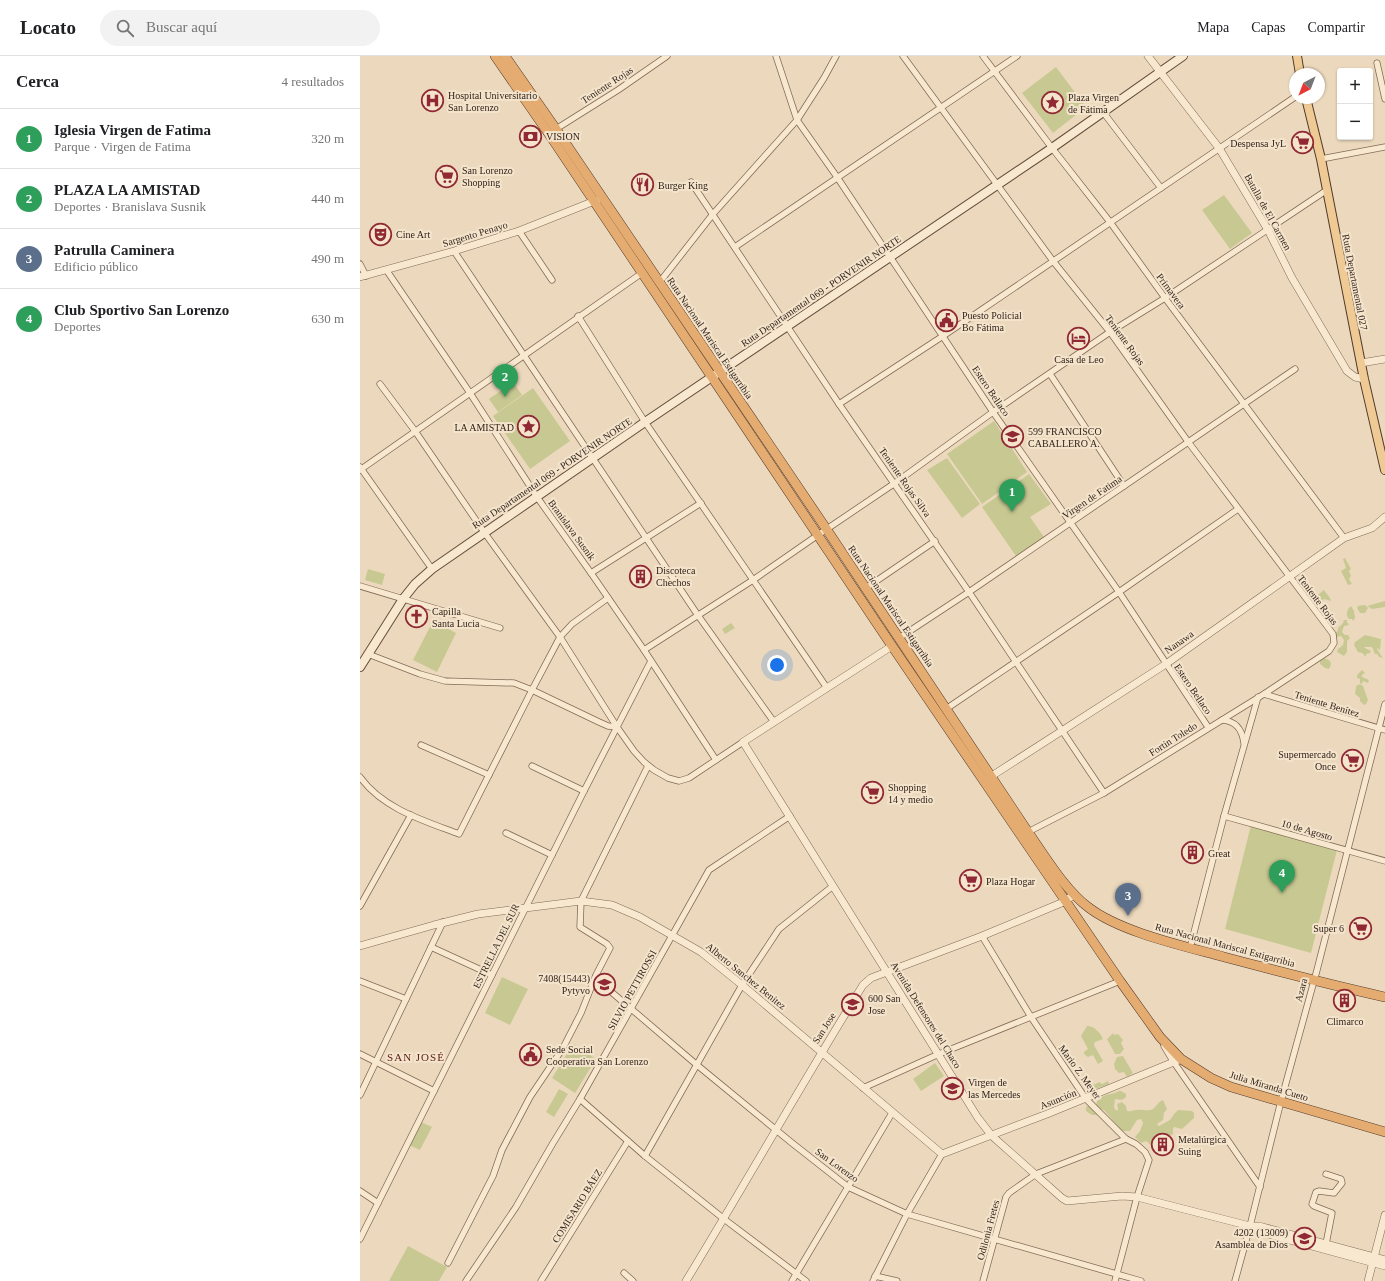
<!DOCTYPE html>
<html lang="es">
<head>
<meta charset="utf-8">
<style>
	body { margin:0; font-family:Georgia,serif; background:#f2f2f2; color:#202124 }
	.controls { position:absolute; right:12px; top:12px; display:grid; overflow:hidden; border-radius:4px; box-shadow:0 1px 3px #0004 }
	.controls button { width:36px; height:36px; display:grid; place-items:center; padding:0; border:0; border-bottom:1px solid #e0e0e0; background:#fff; color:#202124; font:20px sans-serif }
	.compass { position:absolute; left:929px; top:12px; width:36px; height:36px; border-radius:50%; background:#fff; box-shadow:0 1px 3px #0004; rotate:222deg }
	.you { position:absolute; left:417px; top:609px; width:14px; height:14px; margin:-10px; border:3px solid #fff; border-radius:50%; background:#1a73e8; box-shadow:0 0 0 6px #1a73e833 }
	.badge { display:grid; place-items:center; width:26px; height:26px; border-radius:50%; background:#902934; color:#fff; font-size:13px; font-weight:700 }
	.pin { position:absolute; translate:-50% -33px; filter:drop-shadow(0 1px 2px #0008) }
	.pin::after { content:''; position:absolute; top:21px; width:14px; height:12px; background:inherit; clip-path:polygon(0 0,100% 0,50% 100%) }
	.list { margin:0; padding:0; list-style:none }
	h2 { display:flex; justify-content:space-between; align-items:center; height:52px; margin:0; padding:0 16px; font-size:17px }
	h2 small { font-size:13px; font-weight:400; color:#757577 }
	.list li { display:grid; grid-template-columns:26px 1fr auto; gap:12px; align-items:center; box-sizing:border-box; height:60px; padding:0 16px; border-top:1px solid #e0e0e0 }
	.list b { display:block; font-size:15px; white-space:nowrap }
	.list p { margin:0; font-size:13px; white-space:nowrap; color:#757577 }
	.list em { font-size:13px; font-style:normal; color:#757577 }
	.icon { flex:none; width:22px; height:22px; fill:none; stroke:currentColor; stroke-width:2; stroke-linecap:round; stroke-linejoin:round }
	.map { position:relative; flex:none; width:1025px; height:1225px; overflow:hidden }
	header { display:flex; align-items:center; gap:24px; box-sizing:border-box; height:56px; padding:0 20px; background:#fff; border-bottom:1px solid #e0e0e0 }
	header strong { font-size:19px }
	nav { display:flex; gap:22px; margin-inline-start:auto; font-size:14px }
	.search { width:280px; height:36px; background:#f2f2f2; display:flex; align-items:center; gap:10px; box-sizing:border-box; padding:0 14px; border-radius:22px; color:#757577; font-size:15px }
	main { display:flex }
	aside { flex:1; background:#fff }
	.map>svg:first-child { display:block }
	.green { fill:#c8c992 }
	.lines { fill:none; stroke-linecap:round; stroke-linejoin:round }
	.minor-casing { stroke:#836a57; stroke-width:7 }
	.tertiary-casing { stroke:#836a57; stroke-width:8 }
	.secondary-casing { stroke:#644b3a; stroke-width:10 }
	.primary-casing { stroke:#50392b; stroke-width:10 }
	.trunk-casing { stroke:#50392b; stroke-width:10 }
	.minor { stroke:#f7e8cf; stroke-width:5.5 }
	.tertiary { stroke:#f7e8cf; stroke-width:7 }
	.secondary { stroke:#f7e8cf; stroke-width:8 }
	.primary { stroke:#efca94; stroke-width:8 }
	.trunk { stroke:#e5ac71; stroke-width:9 }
	.labels { text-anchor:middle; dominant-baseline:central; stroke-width:4; stroke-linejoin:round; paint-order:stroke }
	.street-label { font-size:10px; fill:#33241b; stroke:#f4e4cc }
	.poi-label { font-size:10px; fill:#33241b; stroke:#f4e4cc; text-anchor:start }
	.neighbourhood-label { font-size:11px; letter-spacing:1px; fill:#5e231c; stroke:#f4e4cc }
</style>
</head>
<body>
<header>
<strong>Locato</strong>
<div class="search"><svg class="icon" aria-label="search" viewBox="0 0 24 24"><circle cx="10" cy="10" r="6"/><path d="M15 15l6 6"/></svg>Buscar aquí</div>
<nav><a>Mapa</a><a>Capas</a><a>Compartir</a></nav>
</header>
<main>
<aside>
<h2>Cerca<small>4 resultados</small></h2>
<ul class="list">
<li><span class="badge" style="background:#2e9e5b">1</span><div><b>Iglesia Virgen de Fatima</b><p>Parque · Virgen de Fatima</p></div><em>320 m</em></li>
<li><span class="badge" style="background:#2e9e5b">2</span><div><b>PLAZA LA AMISTAD</b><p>Deportes · Branislava Susnik</p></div><em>440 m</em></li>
<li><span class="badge" style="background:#5c6f8a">3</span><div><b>Patrulla Caminera</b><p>Edificio público</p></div><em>490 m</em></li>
<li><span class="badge" style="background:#2e9e5b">4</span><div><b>Club Sportivo San Lorenzo</b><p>Deportes</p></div><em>630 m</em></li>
</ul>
</aside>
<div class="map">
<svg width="1025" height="1225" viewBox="0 0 1025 1225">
	<rect width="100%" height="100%" fill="#ecd9bd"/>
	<g class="green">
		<polygon points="696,11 726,51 693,77 662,37"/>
		<polygon points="864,139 892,177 870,193 842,154"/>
		<polygon points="153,326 162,339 138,356 129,343"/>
		<polygon points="173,332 210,385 170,413 133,360"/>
		<polygon points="634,365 667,416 622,448 587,398"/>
		<polygon points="587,402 620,448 602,462 567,414"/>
		<polygon points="669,418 691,448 670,461 684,481 656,500 622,451"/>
		<polygon points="985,502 991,513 989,515 991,520 989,523 992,528 988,529 981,515 986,512 983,503"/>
		<polygon points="8,513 25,518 22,529 5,524"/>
		<polygon points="964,534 970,542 971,545 964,543 962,545 963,548 960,549 955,541"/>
		<polygon points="1025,545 1025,551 1012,553 1007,550"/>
		<polygon points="1005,549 1008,552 1005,557 1000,557 997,552 998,550"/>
		<path d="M991 550 994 555 995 562 993 565 992 563H989C985 559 987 553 991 550Z"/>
		<polygon points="984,564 987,564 987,566 989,569 984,570 982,576 985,579 988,579 990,582 987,585 987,596 984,600 977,596 978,593 983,589 984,584 981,580 976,581 975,578 978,574 978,572 983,567"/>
		<polygon points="73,565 96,577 77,616 53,604"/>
		<polygon points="371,567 375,572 365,578 362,573"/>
		<polygon points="1005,579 1021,583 1020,594 1017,592 1017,593 1023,602 1019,601 1017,598 1015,598 1012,591 1004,591 1005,592 1011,595 1010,597 1006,598 1006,601 1002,597 998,596 994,589 995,586"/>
		<path d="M964 602C970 604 973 606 969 613L965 612 960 608V603Z"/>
		<polygon points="1002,614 1005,617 1002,619 1002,621 1009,624 1008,627 1003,625 1002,628 1000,627 1000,623 997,622 997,619"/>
		<polygon points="1000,628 1003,630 1008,644 1006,648 1004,649 1000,645 1000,642 995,638 996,630"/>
		<polygon points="891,769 977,794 951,897 865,873"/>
		<polygon points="142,921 168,933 150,969 125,957"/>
		<path d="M727 970C734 970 740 976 743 983L735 986 734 989 743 1005 738 1008 733 999 728 1001 724 998V996L728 993 721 980Z"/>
		<polygon points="753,977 754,979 758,978 763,984 761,987 764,993 760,998 755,998 747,983"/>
		<polygon points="213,988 236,1003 215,1037 192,1022"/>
		<polygon points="763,1000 773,1017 767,1021 764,1016 759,1017 755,1013 754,1008 757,1001"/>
		<polygon points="575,1007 584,1020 561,1035 553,1023"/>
		<polygon points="730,1022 734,1029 739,1026 742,1028 748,1025 749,1028 736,1033 732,1031 727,1025"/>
		<polygon points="199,1033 208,1038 194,1061 186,1056"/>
		<path d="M759 1035H761L766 1038V1041L762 1044 755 1043 754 1052 757 1055 758 1053 757 1048 762 1046 766 1050 767 1055C772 1056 772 1054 777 1054 783 1053 787 1056 793 1053 797 1050 798 1046 803 1044L807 1053 804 1057 803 1064 797 1068 799 1070 810 1064 814 1058 818 1054 832 1055 834 1057V1062L822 1073 814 1071 813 1073V1078L795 1090H792L786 1085 781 1087 775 1081 780 1075 783 1067 781 1063 777 1064 770 1075H762L744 1054 738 1053V1059H732L726 1055V1051L730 1049 736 1050 737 1045C746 1036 750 1040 759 1035Z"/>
		<polygon points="61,1066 72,1071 60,1094 49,1089"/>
		<polygon points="48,1190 87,1211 79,1225 29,1225"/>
	</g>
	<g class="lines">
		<defs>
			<g id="minor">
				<polyline points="416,0 437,64 477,121 633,356 759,536 848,671"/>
				<polyline points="543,0 693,205 750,276 829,387 973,578 974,587 969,595 904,638 744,737 668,776"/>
				<polyline points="623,0 692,92 750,166 805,242 984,482"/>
				<polyline points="1017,7 1025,43"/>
				<polyline points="743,56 801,132"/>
				<polyline points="196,73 258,34 307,0"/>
				<polyline points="961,103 1025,91"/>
				<polyline points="331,126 479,348 609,536 744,737"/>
				<polyline points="159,175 192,224"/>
				<polyline points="375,191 657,0"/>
				<polyline points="94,195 337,558 414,666"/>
				<polyline points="0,208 6,220"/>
				<polyline points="27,215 108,334 177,441 231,517 284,594 356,704"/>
				<polyline points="299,227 353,158 437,64 464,22 476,0"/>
				<polyline points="218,260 285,366 467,632"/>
				<polyline points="690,318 764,430"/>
				<polyline points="20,328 55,375 124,476 200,581 257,671 274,695 284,706 294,714 308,722 319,725 329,722 383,686"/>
				<polyline points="479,348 583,280 935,41"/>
				<polyline points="0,411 72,513"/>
				<polyline points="0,414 282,217"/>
				<polyline points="231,517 341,447"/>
				<polyline points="0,530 140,572"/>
				<polyline points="506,532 575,485"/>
				<polyline points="539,582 609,536 935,313"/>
				<polyline points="284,594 393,524 458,479 535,427 633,356 750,276 805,242 967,134"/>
				<polyline points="8,598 60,618 85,625 154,627 172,634 239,666 248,670 257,671"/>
				<polyline points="904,638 1025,674"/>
				<polyline points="586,653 759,536 878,453"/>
				<path d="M862 664C876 665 882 673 884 687"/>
				<polyline points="61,689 129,719"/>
				<polyline points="172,710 224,735"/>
				<path d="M0 721C23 753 65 765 99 778L172 634 200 581 212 568 248 542"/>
				<polyline points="864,760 1025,805"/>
				<polyline points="146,777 192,799"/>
				<polyline points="0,850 51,759"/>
				<polyline points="622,880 671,961 726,1043 766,1083 776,1088 785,1096 789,1104 777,1141 755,1225"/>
				<polyline points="71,891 132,919"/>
				<polyline points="830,892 864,760 898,641"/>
				<polyline points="235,922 337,1009 432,1087 488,1131 547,1158 781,1225"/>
				<polyline points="0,925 46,943"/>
				<polyline points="804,990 813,1005 900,1131"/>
				<polyline points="0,998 74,1035"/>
				<polyline points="503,1032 579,998 760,925"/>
				<polyline points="0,1039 83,866"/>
				<polyline points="220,1043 285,1100 364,1163 446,1225"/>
				<polyline points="285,1100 382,929 419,873 473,830"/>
				<polyline points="0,1135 18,1147"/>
				<polyline points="0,1183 224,735 291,605"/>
				<polyline points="966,1188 972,1157 954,1150 952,1148 956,1136 959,1135 974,1137 982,1127 981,1123 966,1118"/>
				<polyline points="88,1207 133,1120 142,1094 170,1041 203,992 221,957 236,919 250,892 247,888 220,871 221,845 288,710"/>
				<polyline points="264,1217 273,1225"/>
				<polyline points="515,1220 537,1225"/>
				<polyline points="106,1225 156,1151 193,1087 220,1043 349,814 430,760"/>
				<polyline points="181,1225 268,1085"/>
				<polyline points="432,1225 532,1057"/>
				<polyline points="513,1225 547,1158 582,1098"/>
				<polyline points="623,1225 646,1141 649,1137 676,1118 766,1083"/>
				<polyline points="875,1225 890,1170 921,1045 957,914 1025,648"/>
			</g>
			<g id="tertiary">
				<polyline points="788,0 859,92 908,174 932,222 987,315 995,321 1004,323"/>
				<polyline points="0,221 94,195 159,175 237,144"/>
				<polyline points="1001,307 1025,303"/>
				<polyline points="532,590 383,686 618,1062 632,1080 702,1142 707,1145 762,1140 777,1141 890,1170 899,1170 1025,1204"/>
				<polyline points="627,723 806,608 984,482 1012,472 1025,461"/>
				<polyline points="0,890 74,869 118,858 221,845 252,849 280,861 341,896 382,929 582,1098 687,1058 821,1003"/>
				<polyline points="890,1170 897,1175 1025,1210"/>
				<path d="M326 1225C386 1127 442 1027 503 929L511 922 622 880 706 845 714 838"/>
				<polyline points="1008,1225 1025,1159"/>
			</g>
			<polyline id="secondary" points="0,611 43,543 55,528 72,513 285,366 692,92 823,0"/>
			<g id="primary">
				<polyline points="937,0 940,18"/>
				<polyline points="946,42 961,103 1004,323 1025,414"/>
			</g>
			<g id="trunk">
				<polyline points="135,0 191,81 532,590 760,925 800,981 821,1003 851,1022 871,1031 1025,1076"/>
				<path d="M145 0 196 73 467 474 668 776C684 799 705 834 728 851 760 876 824 890 864 901 917 915 971 929 1025 941"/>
			</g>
		</defs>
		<use href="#minor" class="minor-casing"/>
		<use href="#tertiary" class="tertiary-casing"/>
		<use href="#secondary" class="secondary-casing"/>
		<use href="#primary" class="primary-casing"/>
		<use href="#trunk" class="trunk-casing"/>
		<use href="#minor" class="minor"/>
		<use href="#tertiary" class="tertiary"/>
		<use href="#secondary" class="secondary"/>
		<use href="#primary" class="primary"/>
		<use href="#trunk" class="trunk"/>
	</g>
	<defs>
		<symbol id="hospital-ring" viewBox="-11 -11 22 22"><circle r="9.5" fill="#f4e4cc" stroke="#902934" stroke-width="1.5"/><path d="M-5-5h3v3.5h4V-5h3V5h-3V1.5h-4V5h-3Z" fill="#902934"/></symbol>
		<symbol id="sight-ring" viewBox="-11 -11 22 22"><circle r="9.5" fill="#f4e4cc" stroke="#902934" stroke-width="1.5"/><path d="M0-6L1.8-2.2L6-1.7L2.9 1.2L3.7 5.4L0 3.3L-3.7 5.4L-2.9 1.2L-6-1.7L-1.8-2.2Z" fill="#902934"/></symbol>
		<symbol id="bank-ring" viewBox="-11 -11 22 22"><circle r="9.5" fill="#f4e4cc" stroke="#902934" stroke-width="1.5"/><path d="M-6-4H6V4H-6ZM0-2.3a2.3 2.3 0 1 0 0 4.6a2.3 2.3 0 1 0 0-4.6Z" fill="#902934"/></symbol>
		<symbol id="supermarket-ring" viewBox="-11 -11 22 22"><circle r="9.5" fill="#f4e4cc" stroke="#902934" stroke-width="1.5"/><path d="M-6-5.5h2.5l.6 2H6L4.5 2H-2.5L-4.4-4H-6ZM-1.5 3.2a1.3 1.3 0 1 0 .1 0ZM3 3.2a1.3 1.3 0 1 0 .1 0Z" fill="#902934"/></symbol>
		<symbol id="restaurant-ring" viewBox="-11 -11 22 22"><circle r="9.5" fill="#f4e4cc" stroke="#902934" stroke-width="1.5"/><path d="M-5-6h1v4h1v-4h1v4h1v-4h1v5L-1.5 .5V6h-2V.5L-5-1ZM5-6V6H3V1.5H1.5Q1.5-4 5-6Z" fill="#902934"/></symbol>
		<symbol id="theatre-ring" viewBox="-11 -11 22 22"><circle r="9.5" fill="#f4e4cc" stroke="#902934" stroke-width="1.5"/><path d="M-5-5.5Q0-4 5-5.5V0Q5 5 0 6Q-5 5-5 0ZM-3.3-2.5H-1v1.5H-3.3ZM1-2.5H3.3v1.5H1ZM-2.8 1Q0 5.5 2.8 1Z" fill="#902934"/></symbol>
		<symbol id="civic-ring" viewBox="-11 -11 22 22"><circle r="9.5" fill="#f4e4cc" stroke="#902934" stroke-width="1.5"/><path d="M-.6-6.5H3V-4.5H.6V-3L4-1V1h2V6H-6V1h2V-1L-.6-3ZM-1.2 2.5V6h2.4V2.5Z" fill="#902934"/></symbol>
		<symbol id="hotel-ring" viewBox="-11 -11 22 22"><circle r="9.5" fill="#f4e4cc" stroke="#902934" stroke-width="1.5"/><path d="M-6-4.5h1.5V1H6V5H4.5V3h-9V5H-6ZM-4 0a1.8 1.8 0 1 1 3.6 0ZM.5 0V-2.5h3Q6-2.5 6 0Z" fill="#902934"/></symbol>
		<symbol id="school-ring" viewBox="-11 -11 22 22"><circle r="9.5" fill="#f4e4cc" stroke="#902934" stroke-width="1.5"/><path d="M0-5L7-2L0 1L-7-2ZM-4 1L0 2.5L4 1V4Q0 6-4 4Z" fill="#902934"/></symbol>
		<symbol id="building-ring" viewBox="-11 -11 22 22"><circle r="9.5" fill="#f4e4cc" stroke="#902934" stroke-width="1.5"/><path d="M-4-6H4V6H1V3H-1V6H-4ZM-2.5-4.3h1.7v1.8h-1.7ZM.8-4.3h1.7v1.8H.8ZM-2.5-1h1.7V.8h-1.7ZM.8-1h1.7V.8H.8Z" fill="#902934"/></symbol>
		<symbol id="church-ring" viewBox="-11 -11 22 22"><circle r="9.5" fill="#f4e4cc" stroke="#902934" stroke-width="1.5"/><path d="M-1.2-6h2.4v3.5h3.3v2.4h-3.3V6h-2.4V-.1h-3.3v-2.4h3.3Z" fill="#902934"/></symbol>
	</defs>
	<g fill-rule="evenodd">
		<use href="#hospital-ring" x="60" y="32" width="25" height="25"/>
		<use href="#sight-ring" x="680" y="34" width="25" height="25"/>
		<use href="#bank-ring" x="158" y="68" width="25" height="25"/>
		<use href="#supermarket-ring" x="930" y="74" width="25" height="25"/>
		<use href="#supermarket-ring" x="74" y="108" width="25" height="25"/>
		<use href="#restaurant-ring" x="270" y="116" width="25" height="25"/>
		<use href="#theatre-ring" x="8" y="166" width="25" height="25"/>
		<use href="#civic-ring" x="574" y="252" width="25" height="25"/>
		<use href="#hotel-ring" x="706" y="270" width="25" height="25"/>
		<use href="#sight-ring" x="156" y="358" width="25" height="25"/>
		<use href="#school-ring" x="640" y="368" width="25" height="25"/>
		<use href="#building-ring" x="268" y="508" width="25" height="25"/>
		<use href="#church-ring" x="44" y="548" width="25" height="25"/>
		<use href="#supermarket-ring" x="980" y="692" width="25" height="25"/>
		<use href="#supermarket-ring" x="500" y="724" width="25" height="25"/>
		<use href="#building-ring" x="820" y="784" width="25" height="25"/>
		<use href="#supermarket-ring" x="598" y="812" width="25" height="25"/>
		<use href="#supermarket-ring" x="988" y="860" width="25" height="25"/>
		<use href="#school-ring" x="232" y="916" width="25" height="25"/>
		<use href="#building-ring" x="972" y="932" width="25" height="25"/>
		<use href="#school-ring" x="480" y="936" width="25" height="25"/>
		<use href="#civic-ring" x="158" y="986" width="25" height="25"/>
		<use href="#school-ring" x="580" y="1020" width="25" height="25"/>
		<use href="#building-ring" x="790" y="1076" width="25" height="25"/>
		<use href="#school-ring" x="932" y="1170" width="25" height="25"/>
	</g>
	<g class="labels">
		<g class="street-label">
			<text transform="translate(247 29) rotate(-33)">Teniente Rojas</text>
			<text transform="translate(908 156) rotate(61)">Batalla de El Carmen</text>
			<text transform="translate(115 178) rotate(-17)">Sargento Penayo</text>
			<text transform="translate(995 226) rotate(79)">Ruta Departamental 027</text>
			<text transform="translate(461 235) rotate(-34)">Ruta Departamental 069 - PORVENIR NORTE</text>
			<text transform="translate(811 235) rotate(54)">Primavera</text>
			<text transform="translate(350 282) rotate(56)">Ruta Nacional Mariscal Estigarribia</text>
			<text transform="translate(765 284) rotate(54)">Teniente Rojas</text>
			<text transform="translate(631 335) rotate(56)">Estero Bellaco</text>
			<text transform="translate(192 417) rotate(-34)">Ruta Departamental 069 - PORVENIR NORTE</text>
			<text transform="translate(545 426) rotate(55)">Teniente Rojas Silva</text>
			<text transform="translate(732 441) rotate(-34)">Virgen de Fatima</text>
			<text transform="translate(212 474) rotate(54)">Branislava Susnik</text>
			<text transform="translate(958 544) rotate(53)">Teniente Rojas</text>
			<text transform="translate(531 550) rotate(56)">Ruta Nacional Mariscal Estigarribia</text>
			<text transform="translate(819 586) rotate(-35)">Nanawa</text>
			<text transform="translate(833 633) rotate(56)">Estero Bellaco</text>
			<text transform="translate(967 648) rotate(17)">Teniente Benítez</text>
			<text transform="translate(813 683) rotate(-32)">Fortin Toledo</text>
			<text transform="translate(947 774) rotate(16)">10 de Agosto</text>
			<text transform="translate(865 889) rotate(15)">Ruta Nacional Mariscal Estigarribia</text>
			<text transform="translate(136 890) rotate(-64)">ESTRELLA DEL SUR</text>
			<text transform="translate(386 920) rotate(39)">Alberto Sanchez Benitez</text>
			<text transform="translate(272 934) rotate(-61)">SILVIO PETTIROSSI</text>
			<text transform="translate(941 934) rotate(-75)">Azara</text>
			<text transform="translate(566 959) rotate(58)">Avenida Defensores del Chaco</text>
			<text transform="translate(464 972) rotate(-58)">San Jose</text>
			<text transform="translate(720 1016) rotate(54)">Mario Z. Meyer</text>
			<text transform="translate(909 1030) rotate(17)">Julia Miranda Cueto</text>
			<text transform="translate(698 1043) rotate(-22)">Asunción</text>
			<text transform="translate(477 1109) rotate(36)">San Lorenzo</text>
			<text transform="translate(217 1150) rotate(-58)">COMISARIO BÁEZ</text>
			<text transform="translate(628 1174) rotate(-75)">Odilonia Fretes</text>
		</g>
		<g class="poi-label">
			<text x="88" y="39">Hospital Universitario<tspan x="88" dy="12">San Lorenzo</tspan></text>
			<text x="708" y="41">Plaza Virgen<tspan x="708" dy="12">de Fátima</tspan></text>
			<text x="186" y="80">VISION</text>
			<text x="926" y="87" text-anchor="end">Despensa JyL</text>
			<text x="102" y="114">San Lorenzo<tspan x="102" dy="12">Shopping</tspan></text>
			<text x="298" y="129">Burger King</text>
			<text x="36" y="178">Cine Art</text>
			<text x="602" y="259">Puesto Policial<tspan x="602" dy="12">Bo Fátima</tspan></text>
			<text x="719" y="303" text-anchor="middle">Casa de Leo</text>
			<text x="154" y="371" text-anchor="end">LA AMISTAD</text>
			<text x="668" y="375">599 FRANCISCO<tspan x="668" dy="12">CABALLERO A.</tspan></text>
			<text x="296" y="514">Discoteca<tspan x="296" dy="12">Chechos</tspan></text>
			<text x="72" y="555">Capilla<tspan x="72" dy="12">Santa Lucia</tspan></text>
			<text x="976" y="698" text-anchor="end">Supermercado<tspan x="976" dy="12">Once</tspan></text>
			<text x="528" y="731">Shopping<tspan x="528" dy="12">14 y medio</tspan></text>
			<text x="848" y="797">Great</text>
			<text x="626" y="825">Plaza Hogar</text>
			<text x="984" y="872" text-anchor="end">Super 6</text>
			<text x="230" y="922" text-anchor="end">7408(15443)<tspan x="230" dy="12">Pytyvo</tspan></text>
			<text x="508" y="942">600 San<tspan x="508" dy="12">Jose</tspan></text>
			<text x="985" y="965" text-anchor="middle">Climarco</text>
			<text x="186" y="993">Sede Social<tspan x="186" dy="12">Cooperativa San Lorenzo</tspan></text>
			<text x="608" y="1026">Virgen de<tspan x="608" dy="12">las Mercedes</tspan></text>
			<text x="818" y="1083">Metalúrgica<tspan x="818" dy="12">Suing</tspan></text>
			<text x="928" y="1176" text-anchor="end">4202 (13009)<tspan x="928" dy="12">Asamblea de Dios</tspan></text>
		</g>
		<g class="neighbourhood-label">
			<text x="56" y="1001">SAN JOSÉ</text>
		</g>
	</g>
</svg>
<div class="controls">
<button>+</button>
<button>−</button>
</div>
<svg class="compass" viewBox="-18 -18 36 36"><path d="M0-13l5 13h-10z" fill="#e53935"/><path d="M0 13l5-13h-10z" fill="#757577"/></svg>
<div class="you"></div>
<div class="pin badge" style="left:652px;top:456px;background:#2e9e5b">1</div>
<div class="pin badge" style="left:145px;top:341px;background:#2e9e5b">2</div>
<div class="pin badge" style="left:768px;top:860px;background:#5c6f8a">3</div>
<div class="pin badge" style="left:922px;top:837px;background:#2e9e5b">4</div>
</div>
</main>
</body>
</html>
